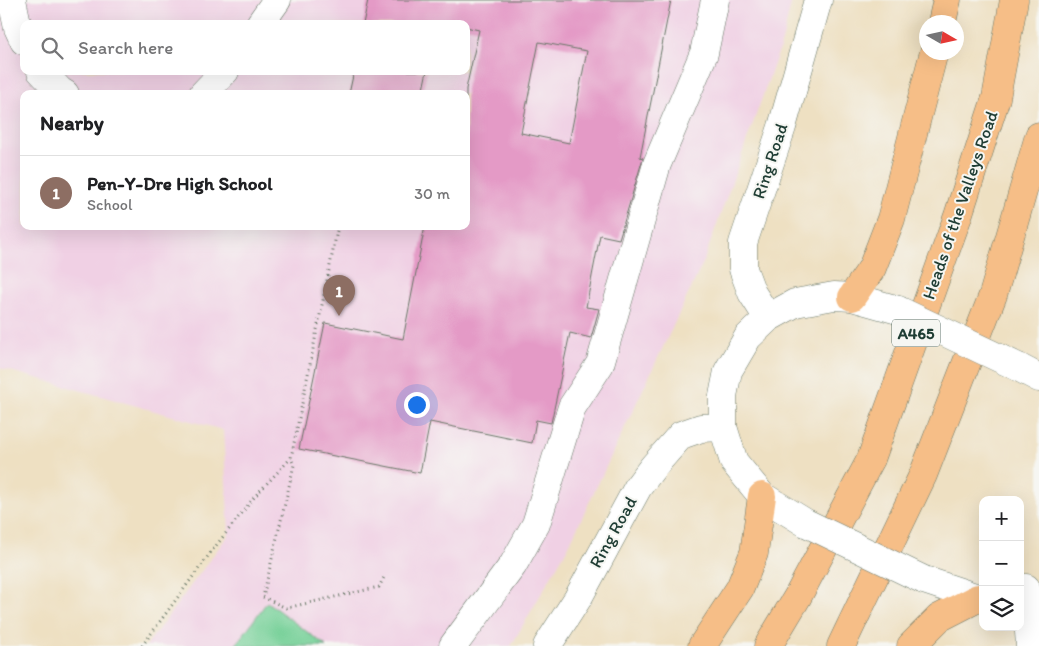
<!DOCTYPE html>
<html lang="en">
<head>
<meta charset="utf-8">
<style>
	body { margin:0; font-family:Itim,sans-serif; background:#f2f2f2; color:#202124 }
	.controls { position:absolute; right:15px; bottom:15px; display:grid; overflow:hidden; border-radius:10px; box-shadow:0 5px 20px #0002 }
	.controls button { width:45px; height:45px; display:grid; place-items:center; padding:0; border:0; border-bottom:1px solid #e0e0e0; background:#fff; color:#202124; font:25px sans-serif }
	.compass { position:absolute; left:919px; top:15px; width:45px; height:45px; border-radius:50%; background:#fff; box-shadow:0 5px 20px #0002; rotate:99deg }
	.you { position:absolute; left:416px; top:404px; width:18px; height:18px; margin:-12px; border:4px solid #fff; border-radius:50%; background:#1a73e8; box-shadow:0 0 0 8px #1a73e833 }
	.badge { display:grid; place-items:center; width:32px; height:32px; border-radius:50%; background:#d1495b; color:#fff; font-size:16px; font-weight:700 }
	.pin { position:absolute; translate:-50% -41px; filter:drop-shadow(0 1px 2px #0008) }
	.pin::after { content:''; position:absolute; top:26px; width:18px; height:15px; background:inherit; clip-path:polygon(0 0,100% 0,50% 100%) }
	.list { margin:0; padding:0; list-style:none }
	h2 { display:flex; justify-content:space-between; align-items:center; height:65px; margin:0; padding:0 20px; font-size:21px }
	h2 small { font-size:16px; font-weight:400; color:#757577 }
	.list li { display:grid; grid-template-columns:32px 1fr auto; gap:15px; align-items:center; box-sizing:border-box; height:75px; padding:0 20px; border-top:1px solid #e0e0e0 }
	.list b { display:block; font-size:19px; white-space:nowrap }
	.list p { margin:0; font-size:16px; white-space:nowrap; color:#757577 }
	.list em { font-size:16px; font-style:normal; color:#757577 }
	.icon { flex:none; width:28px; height:28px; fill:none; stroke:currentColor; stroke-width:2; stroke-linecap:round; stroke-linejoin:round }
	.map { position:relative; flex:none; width:1039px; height:646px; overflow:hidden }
	.search { position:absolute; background:#fff; box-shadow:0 5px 20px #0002; left:20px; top:20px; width:450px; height:55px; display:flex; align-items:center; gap:12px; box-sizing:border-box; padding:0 18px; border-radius:10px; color:#757577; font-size:19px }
	.panel { position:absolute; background:#fff; box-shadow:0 5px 20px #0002; left:20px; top:90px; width:450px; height:140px; border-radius:10px }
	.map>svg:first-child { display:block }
	.built { fill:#f0d0e4; fill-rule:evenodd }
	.green { fill:#76d098; stroke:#4a8666 }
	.building { fill:#e49ac6; fill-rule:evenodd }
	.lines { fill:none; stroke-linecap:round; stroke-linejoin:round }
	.minor-casing { stroke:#677666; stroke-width:29 }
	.highway-casing { stroke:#677666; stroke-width:29 }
	.path { stroke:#677666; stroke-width:3; stroke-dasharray:1 4; stroke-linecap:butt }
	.minor { stroke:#fff; stroke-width:28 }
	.highway { stroke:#f6be87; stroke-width:28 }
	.minor-bridge-casing { stroke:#677666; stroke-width:29; stroke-linecap:butt }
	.minor-bridge { stroke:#fff; stroke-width:28 }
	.labels { text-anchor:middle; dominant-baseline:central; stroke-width:4; stroke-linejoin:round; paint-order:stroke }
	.shield { fill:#f6f6f2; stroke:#60746d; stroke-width:1 }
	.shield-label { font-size:16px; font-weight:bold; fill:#1f3d34 }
	.street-label { font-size:18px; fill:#1f3d34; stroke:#f6f6f2 }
</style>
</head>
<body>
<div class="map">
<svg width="1039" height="646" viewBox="0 0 1039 646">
	<rect width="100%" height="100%" fill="#f6f6f2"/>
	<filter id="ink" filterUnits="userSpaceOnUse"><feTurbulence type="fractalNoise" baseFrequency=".02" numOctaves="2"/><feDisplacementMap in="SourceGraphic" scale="10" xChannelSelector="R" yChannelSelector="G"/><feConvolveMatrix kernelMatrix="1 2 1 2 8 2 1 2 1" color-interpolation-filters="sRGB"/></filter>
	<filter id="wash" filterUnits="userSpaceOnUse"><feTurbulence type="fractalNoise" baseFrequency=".0096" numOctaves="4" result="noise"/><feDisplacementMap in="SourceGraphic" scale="20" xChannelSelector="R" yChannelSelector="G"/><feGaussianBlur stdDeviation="1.12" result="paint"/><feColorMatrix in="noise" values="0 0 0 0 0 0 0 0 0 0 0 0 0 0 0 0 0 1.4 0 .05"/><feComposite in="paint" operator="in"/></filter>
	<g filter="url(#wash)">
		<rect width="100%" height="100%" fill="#eee0c2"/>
		<path class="built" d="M0 0H792L782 42 703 263 567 549 511 646H146L229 534 223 430 0 368ZM24 24H466V71H24ZM24 94H466V226H24Z"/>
		<polygon class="green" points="267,602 326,646 235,646"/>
		<g id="blocks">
			<g class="building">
				<path d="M368 0H671L640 157 643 158 619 239 600 235 586 307 599 309 591 338 570 333 551 423 536 420 532 443 430 422 420 473 299 449 325 323 403 339 425 226H466V89L479 30 466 27V24H363ZM539 42 587 51 569 143 521 133Z"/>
				<polygon points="354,71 427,71 422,94 349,94"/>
			</g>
		</g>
	</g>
	<g filter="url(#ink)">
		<use href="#blocks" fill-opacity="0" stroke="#677666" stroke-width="1"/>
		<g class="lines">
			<defs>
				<g id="minor">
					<polyline points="12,0 18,28 24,41"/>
					<polyline points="260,24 277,0"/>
					<polyline points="41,71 60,91 65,94"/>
					<polyline points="203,94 225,71"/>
					<polyline points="768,318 752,293 743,269 743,243 782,127 818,0"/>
					<polyline points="1018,367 1039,378"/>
					<polyline points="806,523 762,496 734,462 723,427 723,396 728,371 748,337 768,318 795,303 834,296 852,297 898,310"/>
					<polyline points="924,580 978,598 983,598"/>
					<polyline points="1026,588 1030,646"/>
					<polyline points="453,646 513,565 536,524 572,407 600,364 657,164 704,53 715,0"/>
					<polyline points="547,646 578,598 638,487 653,467 681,435 701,428 723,427"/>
				</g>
				<g id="highway">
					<polyline points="942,22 947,0"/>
					<polyline points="852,297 872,268 891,219 934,52"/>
					<polyline points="702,646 740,588 754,553 762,496"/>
					<polyline points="768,646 798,596 871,459 958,216 996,98 1014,0"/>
					<polyline points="841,646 923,475 993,295 1039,136"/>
					<polyline points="911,646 939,618 978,598"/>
				</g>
			</defs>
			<use href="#minor" class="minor-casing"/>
			<use href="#highway" class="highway-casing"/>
			<g class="path">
				<polyline points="338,226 291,458 294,465 263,597 286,608 379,587 385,575"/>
				<polyline points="142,646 211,552 256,495 291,458"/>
			</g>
			<use href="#minor" class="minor"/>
			<use href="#highway" class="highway"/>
			<defs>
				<g id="minor-bridge">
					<polyline points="898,310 1018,367"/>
					<polyline points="806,523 924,580"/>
				</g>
			</defs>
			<use href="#minor-bridge" class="minor-bridge-casing"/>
			<use href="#minor-bridge" class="minor-bridge"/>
		</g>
	</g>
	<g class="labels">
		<rect class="shield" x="892" y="319.5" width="48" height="27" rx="4"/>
		<g class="shield-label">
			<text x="916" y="333">A465</text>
		</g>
		<g class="street-label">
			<text transform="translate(770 161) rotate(-72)">Ring Road</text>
			<text transform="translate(960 205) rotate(-71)">Heads of the Valleys Road</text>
			<text transform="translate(613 532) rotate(-61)">Ring Road</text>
		</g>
	</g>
</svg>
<div class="controls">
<button>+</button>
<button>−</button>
<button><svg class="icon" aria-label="layers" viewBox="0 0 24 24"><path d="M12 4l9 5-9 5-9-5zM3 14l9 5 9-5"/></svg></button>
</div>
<svg class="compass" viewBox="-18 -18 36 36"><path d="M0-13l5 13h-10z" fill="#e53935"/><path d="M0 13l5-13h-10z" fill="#757577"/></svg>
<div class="you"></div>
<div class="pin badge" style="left:339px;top:316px;background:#8d6e63">1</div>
<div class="search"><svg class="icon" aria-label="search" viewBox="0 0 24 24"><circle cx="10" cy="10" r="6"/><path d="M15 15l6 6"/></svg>Search here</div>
<section class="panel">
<h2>Nearby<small></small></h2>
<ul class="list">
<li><span class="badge" style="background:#8d6e63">1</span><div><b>Pen-Y-Dre High School</b><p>School</p></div><em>30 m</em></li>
</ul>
</section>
</div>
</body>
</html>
